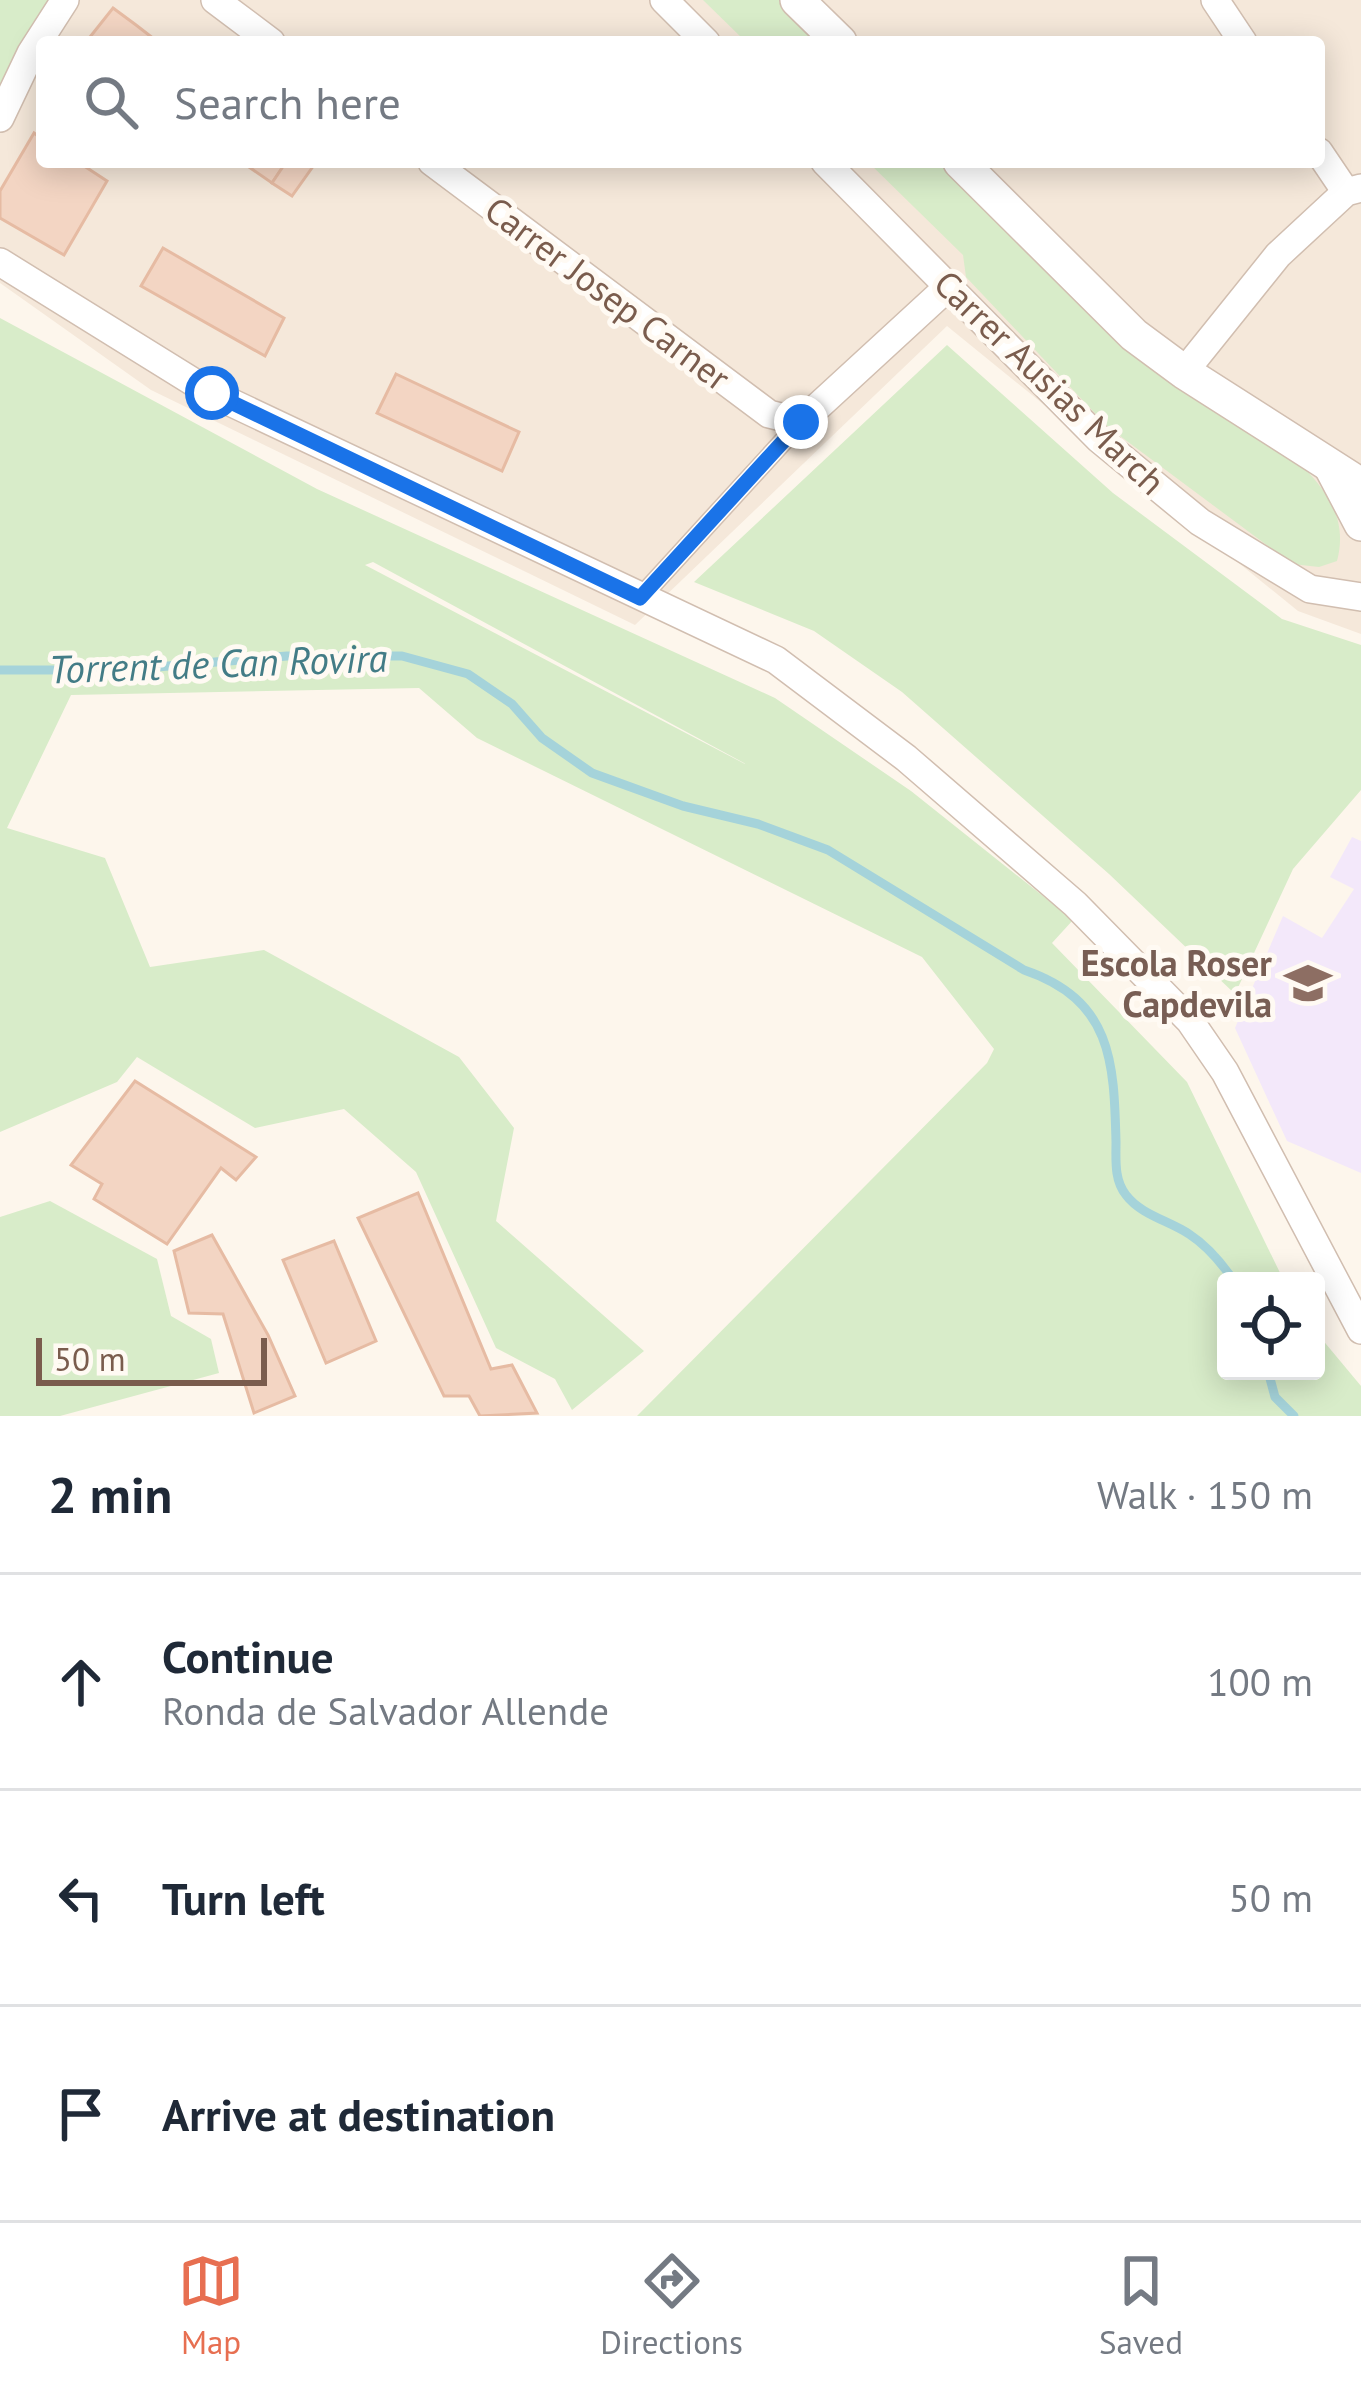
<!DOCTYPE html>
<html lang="en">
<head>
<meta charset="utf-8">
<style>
	body { margin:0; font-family:"PT Sans",sans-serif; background:#f6f6f7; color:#1f2937 }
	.controls { position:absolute; right:36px; bottom:36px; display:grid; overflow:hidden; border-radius:12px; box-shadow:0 6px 30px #0003 }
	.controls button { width:108px; height:108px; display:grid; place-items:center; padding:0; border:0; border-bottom:3px solid #e0e1e3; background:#fff; color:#1f2937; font:60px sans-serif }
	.scale { position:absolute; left:36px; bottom:30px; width:231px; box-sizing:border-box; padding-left:12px; border:6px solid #7a5c4d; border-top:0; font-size:33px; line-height:42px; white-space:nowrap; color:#7a5c4d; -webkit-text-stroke:9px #fffaf3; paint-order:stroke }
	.stop { position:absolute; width:36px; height:36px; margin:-27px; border:9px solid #1a73e8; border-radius:50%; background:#fff }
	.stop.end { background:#1a73e8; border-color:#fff; box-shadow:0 3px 12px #0008 }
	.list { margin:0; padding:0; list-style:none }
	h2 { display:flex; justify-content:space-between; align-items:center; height:156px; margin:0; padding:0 48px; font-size:51px }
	h2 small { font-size:39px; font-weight:400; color:#747a83 }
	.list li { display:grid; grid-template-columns:78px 1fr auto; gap:36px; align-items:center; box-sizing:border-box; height:216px; padding:0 48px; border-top:3px solid #e0e1e3 }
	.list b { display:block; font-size:45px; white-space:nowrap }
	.list p { margin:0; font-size:39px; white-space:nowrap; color:#747a83 }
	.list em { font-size:39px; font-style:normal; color:#747a83 }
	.icon { flex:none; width:66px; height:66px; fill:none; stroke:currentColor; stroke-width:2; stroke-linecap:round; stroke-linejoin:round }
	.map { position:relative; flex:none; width:1361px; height:1416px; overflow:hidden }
	.search { position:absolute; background:#fff; box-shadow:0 6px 30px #0003; left:36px; right:36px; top:36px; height:132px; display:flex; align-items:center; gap:30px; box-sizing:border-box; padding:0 42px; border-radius:12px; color:#747a83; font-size:45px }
	.sheet { height:804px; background:#fff }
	nav { display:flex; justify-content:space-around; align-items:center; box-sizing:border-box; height:168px; border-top:3px solid #e0e1e3; background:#fff; font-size:33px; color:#747a83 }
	nav a { display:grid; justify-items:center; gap:6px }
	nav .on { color:#e76f51 }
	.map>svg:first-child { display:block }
	.residential { fill:#f5e8da; fill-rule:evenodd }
	.education { fill:#f3e8fa }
	.green { fill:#d8ecc9; fill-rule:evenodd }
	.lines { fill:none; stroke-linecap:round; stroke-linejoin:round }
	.stream { stroke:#a5d3da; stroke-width:9 }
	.building { fill:#f3d5c3; stroke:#e6bba3; stroke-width:3 }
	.pedestrian-casing { stroke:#d1beb0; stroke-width:21 }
	.minor-casing { stroke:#d1beb0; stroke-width:30 }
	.tertiary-casing { stroke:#d1beb0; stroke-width:36 }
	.pedestrian { stroke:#fff; stroke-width:18 }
	.minor { stroke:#fff; stroke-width:27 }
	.tertiary { stroke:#fff; stroke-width:33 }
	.route { stroke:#1a73e8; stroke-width:15 }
	.labels { text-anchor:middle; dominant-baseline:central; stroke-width:10; stroke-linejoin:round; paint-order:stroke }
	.street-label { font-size:36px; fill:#7a5c4d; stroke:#fffaf3 }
	.education-label { font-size:36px; font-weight:bold; fill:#785e54; stroke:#fffaf3; text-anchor:end }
	.water-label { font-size:39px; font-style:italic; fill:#437c86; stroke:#fffaf3 }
</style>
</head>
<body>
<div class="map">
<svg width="1361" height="1416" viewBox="0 0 1361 1416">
	<rect width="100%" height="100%" fill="#fdf6ec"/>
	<path class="residential" d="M0 0H1361V634L1298 611 947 326 635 625 151 390 0 283ZM42 42H1319V162H42Z"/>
	<polygon class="education" points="1352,837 1361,841 1361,1173 1287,1141 1235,1028 1283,916 1322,938 1354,889 1330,877"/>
	<g class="green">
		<polygon points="0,0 65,0 0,117"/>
		<polygon points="703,0 781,0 823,42 746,42"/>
		<path d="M868 162H941L1096 319 1293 457C1324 487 1349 516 1337 561L1319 567 1292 564 1108 427 966 277 963 255Z"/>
		<path d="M0 318 317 489 775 698 911 791 1073 920 1052 943 1187 1082 1284 1281H1226V1371H1316V1332L1361 1386V1416H637L987 1063 994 1049 922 957 477 738 419 688 71 695 7 828 105 858 150 967 264 950 459 1057 514 1128 496 1221 644 1351 572 1410 555 1379 496 1348 416 1172 344 1109 255 1128 137 1057 117 1082 0 1132ZM373 562 744 763 745 764 365 565Z"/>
		<polygon points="947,345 1113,493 1282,619 1361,645 1361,790 1293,869 1235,994 1109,874 902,692 814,631 694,582"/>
		<polygon points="50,1201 157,1259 171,1316 211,1339 219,1373 60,1416 0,1416 0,1217"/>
	</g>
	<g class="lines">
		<g class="stream">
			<path d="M0 670H121L287 656H402L468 674 512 704 542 738 592 773 683 806 758 824 828 850 1024 970C1112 1000 1114 1061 1116 1142 1116 1160 1114 1180 1126 1195 1141 1215 1170 1221 1189 1234 1206 1245 1223 1265 1234 1281"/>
			<polyline points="1268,1371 1275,1397 1294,1416"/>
		</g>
	</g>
	<g class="building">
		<polygon points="113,8 136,25 158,42 86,42"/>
		<polygon points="34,133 42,139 42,162 78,162 107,181 64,255 0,218 0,191"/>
		<polygon points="252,162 286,162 272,183 249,167"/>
		<polygon points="286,162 314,165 292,196 272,183"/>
		<polygon points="163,248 284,318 265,356 141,286"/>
		<polygon points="396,374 519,432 502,471 377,413"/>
		<polygon points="135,1081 256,1157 236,1180 221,1168 167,1244 94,1199 102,1184 71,1165"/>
		<polygon points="418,1193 491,1369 512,1365 537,1413 480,1416 469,1396 444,1396 358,1218"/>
		<polygon points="212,1235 268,1335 295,1396 254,1413 223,1314 189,1313 174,1251"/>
		<polygon points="334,1241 376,1341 326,1363 283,1260"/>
	</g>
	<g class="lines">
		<defs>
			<polyline id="pedestrian" points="640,598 801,422"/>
			<g id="minor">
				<polyline points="215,0 271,42"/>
				<polyline points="664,0 706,42"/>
				<polyline points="1215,0 1243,42"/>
				<polyline points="0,118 31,53 65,0"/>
				<polyline points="1319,152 1346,192"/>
				<polyline points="432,162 769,414 801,422 949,286"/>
				<polyline points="825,162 1099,439 1200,522 1310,589 1361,597"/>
				<polyline points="0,262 211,393 776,660 906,758 1075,904 1190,1021 1225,1072 1361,1330"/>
				<polyline points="1184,372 1278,255 1346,192 1361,188"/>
			</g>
			<g id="tertiary">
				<polyline points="797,0 840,42"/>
				<polyline points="960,162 1134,335 1184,372 1361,485"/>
				<polyline points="1332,469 1361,524"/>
			</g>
		</defs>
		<use href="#pedestrian" class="pedestrian-casing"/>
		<use href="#minor" class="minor-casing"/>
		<use href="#tertiary" class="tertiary-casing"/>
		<use href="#pedestrian" class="pedestrian"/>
		<use href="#minor" class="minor"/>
		<use href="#tertiary" class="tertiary"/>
	</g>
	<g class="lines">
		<polyline class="route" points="212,393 640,598 801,422"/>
	</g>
	<defs>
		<symbol id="school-bare" viewBox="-9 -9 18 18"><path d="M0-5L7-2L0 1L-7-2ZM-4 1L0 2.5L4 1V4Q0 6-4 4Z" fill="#8d6e63" stroke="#fffaf3" stroke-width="2.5" paint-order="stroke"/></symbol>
	</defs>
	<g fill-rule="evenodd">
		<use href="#school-bare" x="1275" y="950" width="66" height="66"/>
	</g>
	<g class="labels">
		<g class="street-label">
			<text transform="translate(608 293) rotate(37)">Carrer Josep Carner</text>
			<text transform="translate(1050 382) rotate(44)">Carrer Ausias March</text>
		</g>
		<g class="education-label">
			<text x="1272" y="962">Escola Roser<tspan x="1272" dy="41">Capdevila</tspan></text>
		</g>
		<g class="water-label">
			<text transform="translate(218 663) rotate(-2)">Torrent de Can Rovira</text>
		</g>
	</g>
</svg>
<div class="controls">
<button><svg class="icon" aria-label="locate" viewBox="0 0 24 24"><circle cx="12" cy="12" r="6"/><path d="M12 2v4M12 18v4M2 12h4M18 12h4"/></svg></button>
</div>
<div class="scale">50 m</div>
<div class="stop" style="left:212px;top:393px"></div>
<div class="stop end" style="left:801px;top:422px"></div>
<div class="search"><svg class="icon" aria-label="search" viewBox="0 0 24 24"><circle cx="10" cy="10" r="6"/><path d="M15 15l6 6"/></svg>Search here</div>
</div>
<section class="sheet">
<h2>2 min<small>Walk · 150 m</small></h2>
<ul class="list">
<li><svg class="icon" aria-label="ahead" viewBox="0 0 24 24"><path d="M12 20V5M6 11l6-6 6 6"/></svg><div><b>Continue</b><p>Ronda de Salvador Allende</p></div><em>100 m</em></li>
<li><svg class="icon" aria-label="left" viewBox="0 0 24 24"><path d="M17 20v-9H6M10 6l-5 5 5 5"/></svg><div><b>Turn left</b></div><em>50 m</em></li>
<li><svg class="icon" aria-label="arrive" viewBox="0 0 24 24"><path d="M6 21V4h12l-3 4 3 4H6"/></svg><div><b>Arrive at destination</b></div></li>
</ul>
</section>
<nav>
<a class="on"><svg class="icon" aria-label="map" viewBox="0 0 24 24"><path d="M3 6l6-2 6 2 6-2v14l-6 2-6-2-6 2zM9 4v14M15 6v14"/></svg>Map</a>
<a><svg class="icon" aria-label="directions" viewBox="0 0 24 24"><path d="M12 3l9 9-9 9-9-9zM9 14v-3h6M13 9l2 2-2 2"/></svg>Directions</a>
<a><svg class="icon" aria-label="saved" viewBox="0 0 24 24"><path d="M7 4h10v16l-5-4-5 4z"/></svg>Saved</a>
</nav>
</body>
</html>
